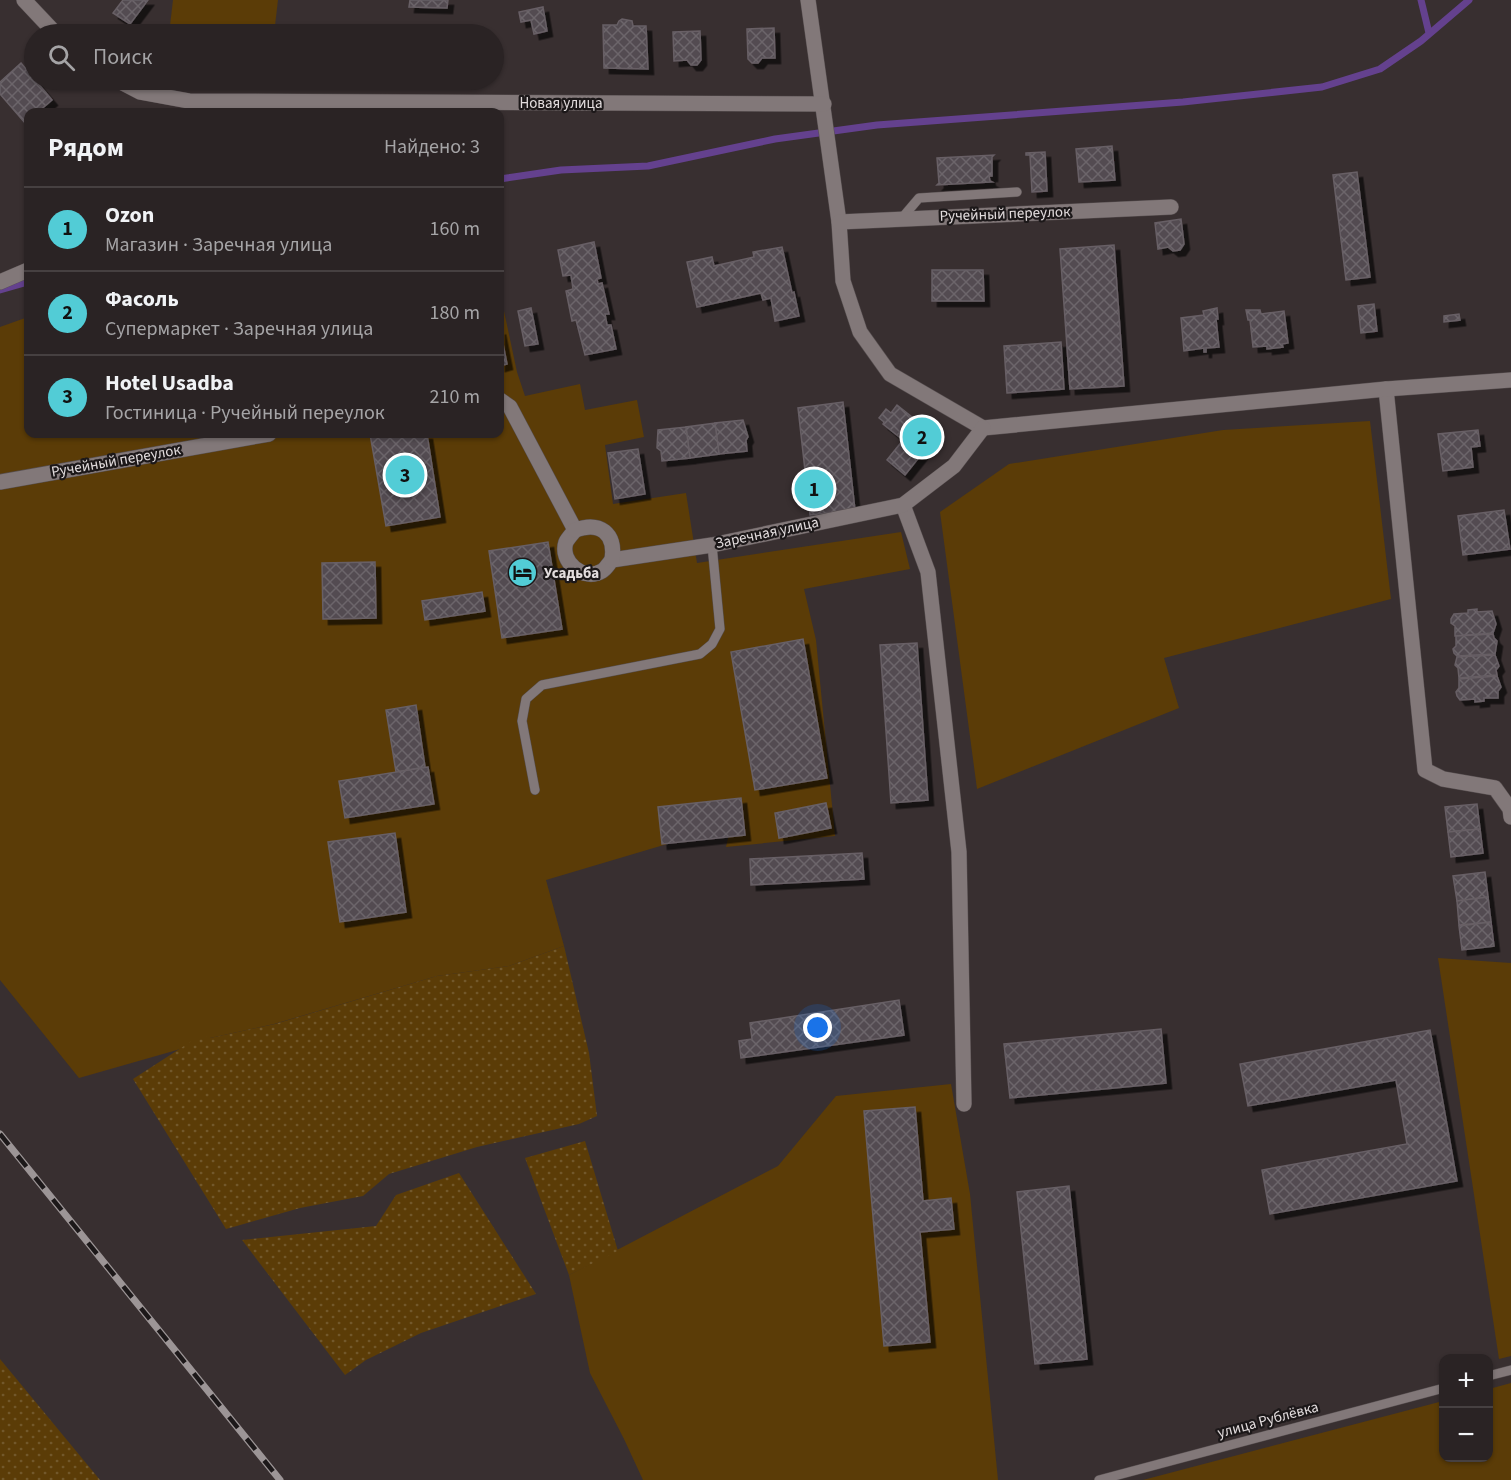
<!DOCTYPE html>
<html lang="ru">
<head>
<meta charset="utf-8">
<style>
	body { margin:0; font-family:"Source Sans 3",sans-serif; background:#362f31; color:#f1f3f6 }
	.controls { position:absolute; right:18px; bottom:18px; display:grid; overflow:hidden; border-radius:12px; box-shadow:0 2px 4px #0004 }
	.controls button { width:54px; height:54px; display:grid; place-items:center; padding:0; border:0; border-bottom:2px solid #464041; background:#2a2324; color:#f1f3f6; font:30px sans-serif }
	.you { position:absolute; left:818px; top:1028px; width:21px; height:21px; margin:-15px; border:4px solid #fff; border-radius:50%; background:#1a73e8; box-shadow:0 0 0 9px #1a73e833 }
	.badge { display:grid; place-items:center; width:39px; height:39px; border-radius:50%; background:#52ccd6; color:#111; font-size:20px; font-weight:700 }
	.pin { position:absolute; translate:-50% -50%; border:3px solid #fff; box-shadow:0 2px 6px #0006 }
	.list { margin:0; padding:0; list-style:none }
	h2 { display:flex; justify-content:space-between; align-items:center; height:78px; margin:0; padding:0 24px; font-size:26px }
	h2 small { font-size:20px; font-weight:400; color:#a5a4a6 }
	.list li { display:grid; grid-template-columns:39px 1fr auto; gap:18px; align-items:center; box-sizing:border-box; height:84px; padding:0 24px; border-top:2px solid #464041 }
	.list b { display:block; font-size:22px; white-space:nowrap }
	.list p { margin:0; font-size:20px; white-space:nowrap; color:#a5a4a6 }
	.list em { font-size:20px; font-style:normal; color:#a5a4a6 }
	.icon { flex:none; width:33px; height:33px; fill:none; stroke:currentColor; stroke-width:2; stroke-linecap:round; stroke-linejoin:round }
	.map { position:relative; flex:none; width:1511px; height:1480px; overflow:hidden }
	.search { position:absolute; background:#2a2324; box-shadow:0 2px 4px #0004; left:24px; top:24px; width:480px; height:66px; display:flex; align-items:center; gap:15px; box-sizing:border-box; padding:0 21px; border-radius:33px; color:#a5a4a6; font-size:22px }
	.panel { position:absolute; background:#2a2324; box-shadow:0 2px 4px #0004; left:24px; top:108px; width:480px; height:330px; border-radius:12px }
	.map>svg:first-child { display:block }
	.grass { fill:#5b3c07 }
	.garden { fill:url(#garden-dots) }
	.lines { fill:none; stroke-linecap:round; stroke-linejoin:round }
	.stream { stroke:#64418e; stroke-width:7 }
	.building { fill:url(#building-cross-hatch); stroke:#675f65; stroke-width:1.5; filter:url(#shadow) }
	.lane-casing { stroke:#564e4f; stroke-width:10 }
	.street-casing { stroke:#564e4f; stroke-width:16 }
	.lane { stroke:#827879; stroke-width:9 }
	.street { stroke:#827879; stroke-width:15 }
	.rail-casing { stroke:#9c9596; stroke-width:7 }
	.rail { stroke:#1c1819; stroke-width:4.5; stroke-dasharray:14; stroke-linecap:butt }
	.labels { text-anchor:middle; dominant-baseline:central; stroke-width:4.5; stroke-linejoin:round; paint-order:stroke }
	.street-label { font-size:15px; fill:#e3ddde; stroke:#1c1819 }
	.poi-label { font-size:15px; font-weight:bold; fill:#e3ddde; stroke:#1c1819; text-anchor:start }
</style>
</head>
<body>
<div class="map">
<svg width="1511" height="1480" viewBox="0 0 1511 1480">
	<defs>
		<pattern id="garden-dots" width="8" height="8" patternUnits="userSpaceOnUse" patternTransform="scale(1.5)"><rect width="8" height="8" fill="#5b3c07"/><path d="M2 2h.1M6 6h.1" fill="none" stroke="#72582b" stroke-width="1.8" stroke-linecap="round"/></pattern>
		<pattern id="building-cross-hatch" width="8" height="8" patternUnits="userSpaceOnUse" patternTransform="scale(1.5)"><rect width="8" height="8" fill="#534c51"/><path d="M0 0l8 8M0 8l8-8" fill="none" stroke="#6c656a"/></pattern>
		<filter id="shadow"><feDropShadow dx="5.5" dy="5.5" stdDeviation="0" flood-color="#0009"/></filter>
	</defs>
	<rect width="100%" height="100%" fill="#382f30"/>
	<g class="grass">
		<polygon points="173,0 278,0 274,34 169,34"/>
		<polygon points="500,311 504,311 517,372 525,396 580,384 585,410 637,400 644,437 605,445 613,504 686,493 697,563 901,532 910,569 804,589 816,640 835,836 726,847 731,825 546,880 564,946 509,966 437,976 274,1024 210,1038 177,1050 79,1078 0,980 0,327 28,317 28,434 500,434"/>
		<polygon points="1370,421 1391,599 1164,658 1179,708 977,789 940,512 1009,464 1223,430"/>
		<polygon points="1438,958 1511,963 1511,1356 1499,1359"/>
		<polygon points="951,1084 970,1194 998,1480 643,1480 624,1439 590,1373 569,1275 778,1166 836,1096"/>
		<polygon points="1511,1383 1511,1480 1143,1480 1443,1401 1444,1458 1488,1458 1489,1389"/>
	</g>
	<g class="garden">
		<polygon points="564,946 589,1053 597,1116 579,1124 477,1147 389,1174 363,1196 300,1208 226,1229 133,1079 201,1035 210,1038 275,1024 437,976 509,966"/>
		<polygon points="585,1141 618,1251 569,1275 525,1158"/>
		<polygon points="459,1173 536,1294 421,1333 366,1360 345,1375 242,1240 376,1226 396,1195"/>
		<polygon points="0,1359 100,1480 0,1480"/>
	</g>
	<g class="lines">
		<g class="stream">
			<polyline points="1421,0 1429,33"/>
			<polyline points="500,179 561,170 648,166 775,139 877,125 1183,102 1322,87 1380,69 1421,41 1469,0"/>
			<polyline points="0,290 28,282"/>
		</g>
	</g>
	<g class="building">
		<polygon points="123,0 148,0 130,24 113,13"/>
		<polygon points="410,0 448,0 447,8 409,7"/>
		<polygon points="543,7 547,31 534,34 531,20 521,22 519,12"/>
		<polygon points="622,19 632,21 633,26 646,26 648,69 604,68 603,25 617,25 619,21"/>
		<polygon points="774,28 775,58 762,58 758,63 752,63 748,59 747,29"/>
		<polygon points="700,31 701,60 697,65 691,65 687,60 674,61 673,32"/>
		<polygon points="21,63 52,100 38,112 28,112 28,120 25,123 0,94 0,82"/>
		<polygon points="1112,146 1115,180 1079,182 1076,149"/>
		<polygon points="1045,152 1047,191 1032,192 1030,155 1026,155 1026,153"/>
		<polygon points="994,155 992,157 992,176 989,176 990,181 992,182 937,185 939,183 937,158"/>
		<polygon points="1357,172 1370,277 1346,280 1333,175"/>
		<polygon points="1181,219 1184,244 1180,250 1173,251 1168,247 1158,249 1155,223"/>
		<polygon points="594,242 601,278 597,279 598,284 602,283 609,314 605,314 607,325 611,325 616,349 585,355 576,320 572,321 566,291 573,289 571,275 563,276 558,250"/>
		<polygon points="1114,245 1124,386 1070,389 1060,249"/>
		<polygon points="782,247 792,293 794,292 799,316 775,321 771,298 763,300 761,293 697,307 687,262 712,257 714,266 754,257 753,252"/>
		<polygon points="932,270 983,270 984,301 932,301"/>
		<polygon points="1374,304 1377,331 1361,333 1358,306"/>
		<polygon points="531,308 538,344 525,346 518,311"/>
		<polygon points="1217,308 1218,319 1216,319 1219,347 1206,348 1206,352 1204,352 1204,348 1184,351 1181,318 1204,315 1203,311"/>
		<polygon points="1246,310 1260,310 1261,314 1284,311 1288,343 1282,344 1283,347 1267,349 1267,346 1253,347 1250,320 1248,320"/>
		<polygon points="1459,314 1460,320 1444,322 1444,316"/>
		<polygon points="500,329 507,364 500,366"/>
		<polygon points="1061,342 1064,389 1007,393 1004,346"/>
		<polygon points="843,402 855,510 810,515 798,408"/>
		<polygon points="897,405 936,436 905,475 887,460 903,440 883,424 884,422 879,418 886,409 891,413"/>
		<polygon points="743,420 748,437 746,440 747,451 719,454 715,423"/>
		<polygon points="715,423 719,454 690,458 686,427"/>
		<polygon points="686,427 690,458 662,461 661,451 657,448 658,430"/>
		<polygon points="1478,430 1480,446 1471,447 1473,467 1443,471 1438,434"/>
		<polygon points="370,434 427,434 440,517 386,526"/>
		<polygon points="638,449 645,494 615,499 608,453"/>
		<polygon points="1504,510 1510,549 1463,555 1458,516"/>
		<polygon points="548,542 562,629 502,638 489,551"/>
		<polygon points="375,562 376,618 323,619 322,563"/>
		<polygon points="482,592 485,611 425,620 422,601"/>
		<polygon points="1477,609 1477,612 1492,611 1496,624 1493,633 1455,636 1455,626 1451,623 1451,619 1454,614 1468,613 1468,610"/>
		<polygon points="1493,634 1494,638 1497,641 1495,654 1457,656 1454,653 1453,649 1456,646 1456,636"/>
		<polygon points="803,639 827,778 755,790 731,652"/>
		<polygon points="917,643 928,800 891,803 880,645"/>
		<polygon points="1495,655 1499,666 1496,670 1497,675 1459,678 1458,668 1455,665 1457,657"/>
		<polygon points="1497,676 1501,687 1498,691 1498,698 1484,698 1484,701 1475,702 1475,699 1460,700 1457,696 1456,692 1459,688 1459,679"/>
		<polygon points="416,705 425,767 396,772 386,710"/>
		<polygon points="428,767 434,804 345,818 339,781"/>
		<polygon points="741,798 745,835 662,844 658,807"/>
		<polygon points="826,803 831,828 779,838 775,813"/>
		<polygon points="1477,804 1480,829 1448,832 1445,807"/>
		<polygon points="1480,829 1483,853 1451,857 1448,832"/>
		<polygon points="395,833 406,912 340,922 328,842"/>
		<polygon points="862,853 864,879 751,885 750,859"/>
		<polygon points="1485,872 1488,897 1457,901 1453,876"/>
		<polygon points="1488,897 1491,922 1459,925 1457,901"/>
		<polygon points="1491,922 1494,946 1462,950 1459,926"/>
		<polygon points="899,1000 904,1035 741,1058 739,1041 752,1039 750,1023"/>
		<polygon points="1161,1029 1166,1083 1010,1098 1004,1044"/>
		<polygon points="1430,1030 1457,1181 1270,1214 1262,1170 1407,1144 1396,1080 1248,1106 1240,1064"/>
		<polygon points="915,1107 923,1201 951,1198 954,1229 920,1232 930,1342 884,1346 864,1111"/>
		<polygon points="1069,1186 1087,1359 1035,1364 1017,1192"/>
	</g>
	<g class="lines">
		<defs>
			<g id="lane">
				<polyline points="902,218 919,198 1017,192"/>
				<polyline points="535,790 522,721 526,699 542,685 700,654 712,644 720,629 712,545"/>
				<polyline points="1488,1376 1511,1370"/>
				<polyline points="1099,1480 1444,1388"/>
			</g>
			<g id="street">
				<polyline points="24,0 56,34"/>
				<polyline points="808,0 839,222 843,281 860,332 890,374 983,428"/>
				<polyline points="117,80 140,92 189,101 824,104"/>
				<polyline points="839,222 1171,207"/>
				<polyline points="0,282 28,270"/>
				<polyline points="1386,389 1425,770 1443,779 1495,788 1510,809 1511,817"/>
				<polyline points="500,400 510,407 575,530"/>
				<polyline points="983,428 1386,389 1511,380"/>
				<polyline points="0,482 269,434"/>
				<polyline points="903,505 928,572 959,852 964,1104"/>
				<path d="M575 530C573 533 568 538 566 542 559 562 584 582 602 571 606 569 609 563 612 560L712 545 903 505 954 466 983 428"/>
				<path d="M575 530C600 521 616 533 612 560"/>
			</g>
		</defs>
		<use href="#lane" class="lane-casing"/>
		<use href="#street" class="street-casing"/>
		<use href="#lane" class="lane"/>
		<use href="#street" class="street"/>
		<defs>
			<polyline id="rail" points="0,1134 280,1480"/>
		</defs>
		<use href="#rail" class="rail-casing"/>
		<use href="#rail" class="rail"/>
	</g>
	<defs>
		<symbol id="hotel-disc" viewBox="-11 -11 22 22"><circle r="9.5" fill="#52ccd6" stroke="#1c1819"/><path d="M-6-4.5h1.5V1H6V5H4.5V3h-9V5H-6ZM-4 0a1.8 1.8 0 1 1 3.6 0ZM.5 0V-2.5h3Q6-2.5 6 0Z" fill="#111"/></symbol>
	</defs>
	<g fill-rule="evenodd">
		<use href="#hotel-disc" x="506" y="556" width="33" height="33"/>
	</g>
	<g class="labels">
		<g class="street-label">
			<text x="561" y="103">Новая улица</text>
			<text transform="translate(1005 214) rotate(-2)">Ручейный переулок</text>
			<text transform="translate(116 461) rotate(-10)">Ручейный переулок</text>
			<text transform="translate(767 533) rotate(-12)">Заречная улица</text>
			<text transform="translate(1268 1420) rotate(-15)">улица Рублёвка</text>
		</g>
		<g class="poi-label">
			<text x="544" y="573">Усадьба</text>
		</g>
	</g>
</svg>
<div class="controls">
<button>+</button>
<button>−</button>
</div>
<div class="you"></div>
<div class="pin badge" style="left:814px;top:489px">1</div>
<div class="pin badge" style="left:922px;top:437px">2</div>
<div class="pin badge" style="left:405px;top:475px">3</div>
<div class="search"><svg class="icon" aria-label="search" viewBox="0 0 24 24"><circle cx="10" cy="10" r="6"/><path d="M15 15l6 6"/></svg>Поиск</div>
<section class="panel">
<h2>Рядом<small>Найдено: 3</small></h2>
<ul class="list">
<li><span class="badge">1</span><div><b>Ozon</b><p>Магазин · Заречная улица</p></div><em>160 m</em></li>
<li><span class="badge">2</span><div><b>Фасоль</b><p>Супермаркет · Заречная улица</p></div><em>180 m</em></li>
<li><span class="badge">3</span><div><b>Hotel Usadba</b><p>Гостиница · Ручейный переулок</p></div><em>210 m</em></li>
</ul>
</section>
</div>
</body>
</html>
